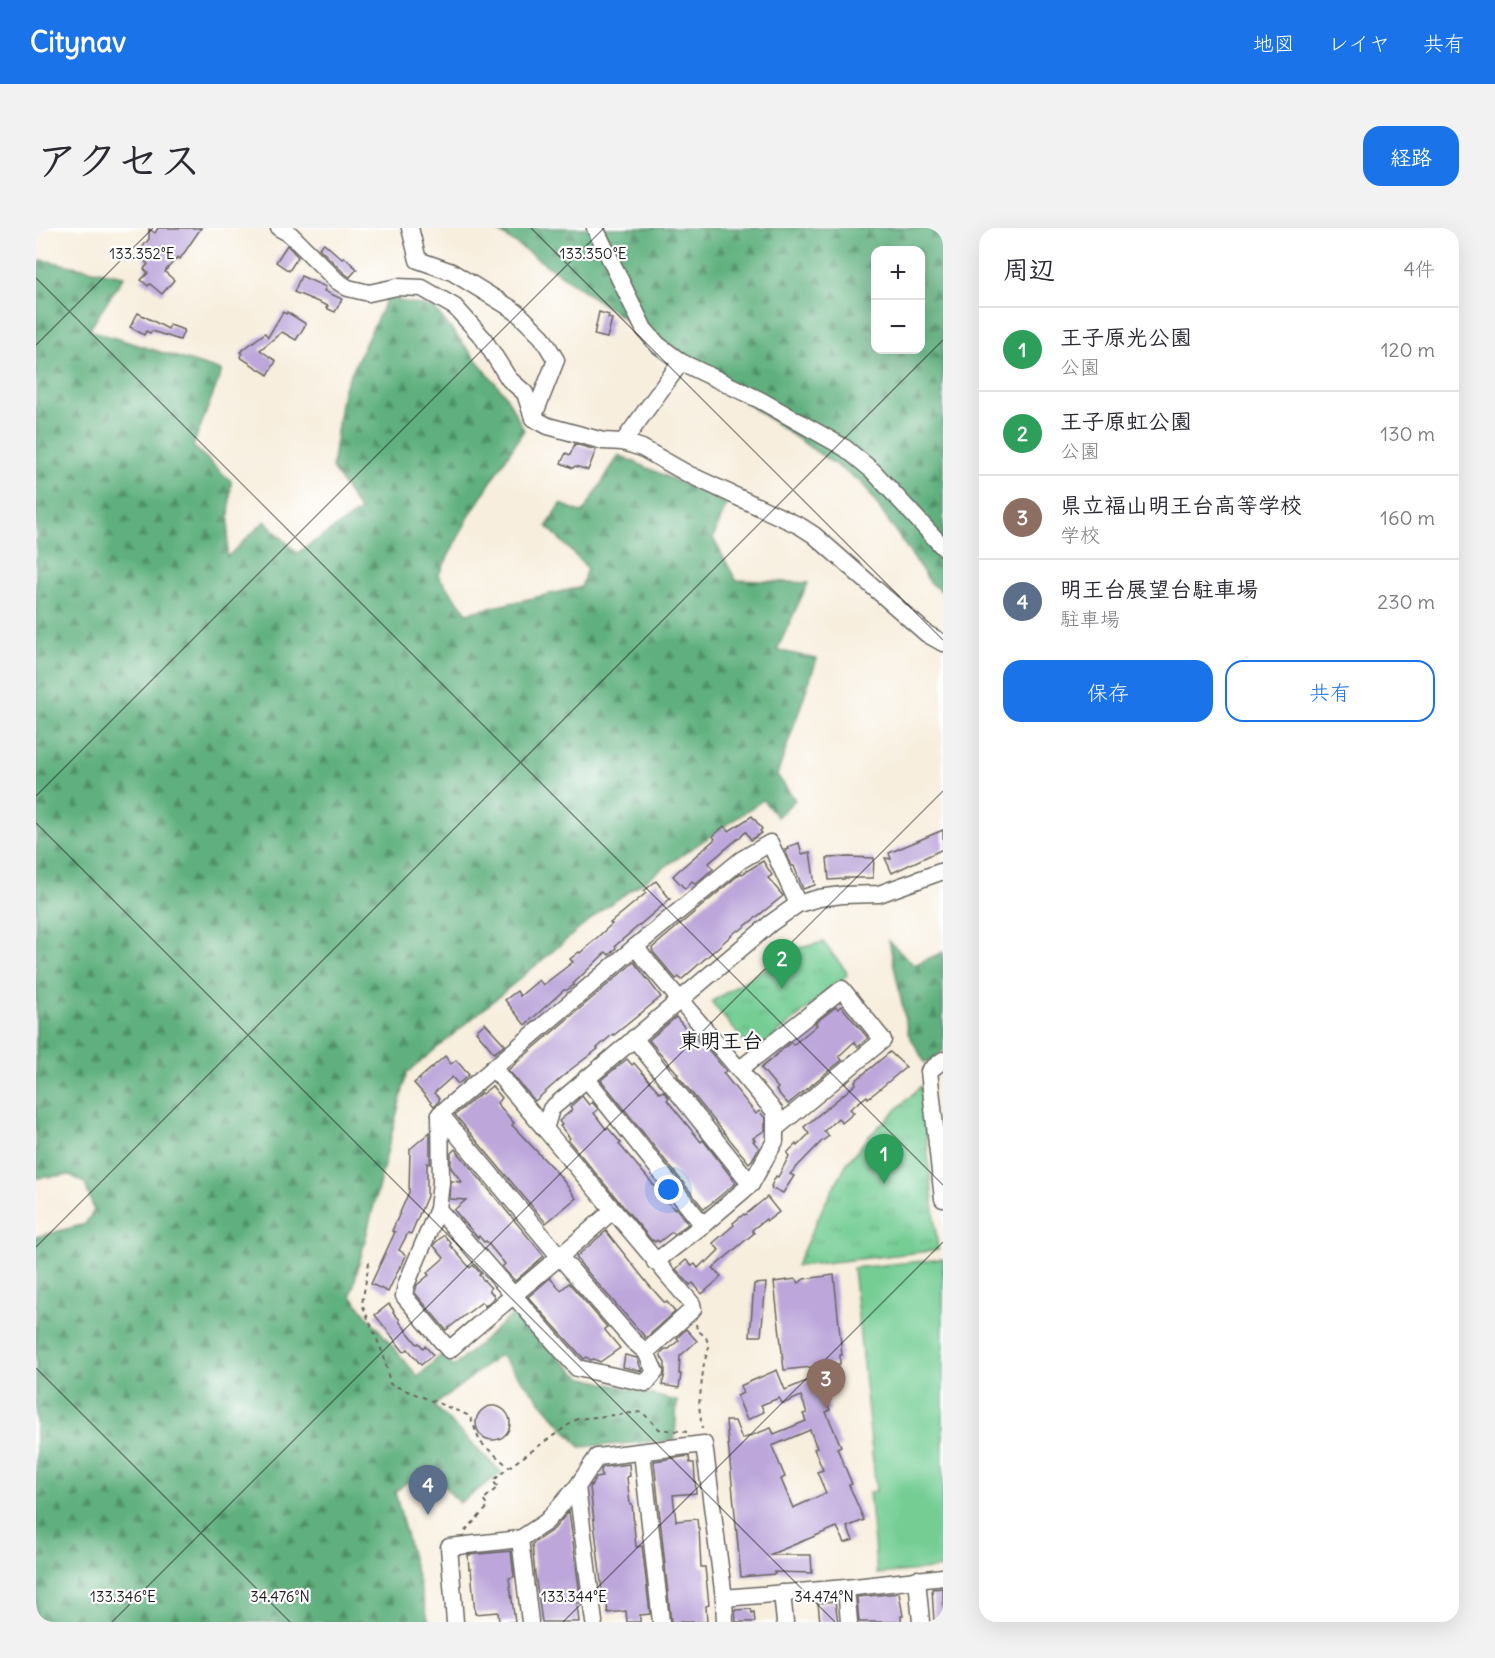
<!DOCTYPE html>
<html lang="ja">
<head>
<meta charset="utf-8">
<style>
	body { margin:0; font-family:Delius,"Klee One",sans-serif; background:#f2f2f3; color:#2b2b33 }
	.controls { position:absolute; right:18px; top:18px; display:grid; overflow:hidden; border-radius:12px; box-shadow:0 6px 24px #0002 }
	.controls button { width:54px; height:54px; display:grid; place-items:center; padding:0; border:0; border-bottom:2px solid #e1e1e2; background:#fff; color:#2b2b33; font:30px sans-serif }
	.you { position:absolute; left:633px; top:962px; width:21px; height:21px; margin:-15px; border:4px solid #fff; border-radius:50%; background:#1a73e8; box-shadow:0 0 0 9px #1a73e833 }
	.badge { display:grid; place-items:center; width:39px; height:39px; border-radius:50%; background:#1a73e8; color:#fff; font-size:20px; font-weight:700 }
	.pin { position:absolute; translate:-50% -50px; filter:drop-shadow(0 2px 3px #0008) }
	.pin::after { content:''; position:absolute; top:32px; width:21px; height:18px; background:inherit; clip-path:polygon(0 0,100% 0,50% 100%) }
	.list { margin:0; padding:0; list-style:none }
	h2 { display:flex; justify-content:space-between; align-items:center; height:78px; margin:0; padding:0 24px; font-size:26px }
	h2 small { font-size:20px; font-weight:400; color:#7c7c81 }
	.list li { display:grid; grid-template-columns:39px 1fr auto; gap:18px; align-items:center; box-sizing:border-box; height:84px; padding:0 24px; border-top:2px solid #e1e1e2 }
	.list b { display:block; font-size:22px; white-space:nowrap }
	.list p { margin:0; font-size:20px; white-space:nowrap; color:#7c7c81 }
	.list em { font-size:20px; font-style:normal; color:#7c7c81 }
	.actions { display:flex; gap:12px; padding:18px 24px }
	.actions a { flex:1; padding:14px 0; border:2px solid #1a73e8; border-radius:18px; text-align:center; font-size:21px; color:#1a73e8 }
	.actions .main { background:#1a73e8; color:#fff }
	.map { position:relative; flex:none; width:907px; height:1394px; overflow:hidden; border-radius:18px }
	header { display:flex; align-items:center; gap:36px; box-sizing:border-box; height:84px; padding:0 30px; background:#1a73e8; color:#fff }
	header strong { font-size:28px }
	nav { display:flex; gap:33px; margin-inline-start:auto; font-size:21px }
	.intro { display:flex; align-items:center; justify-content:space-between; box-sizing:border-box; height:144px; padding:0 36px }
	h1 { margin:0; font-size:42px }
	.button { padding:15px 27px; border-radius:18px; background:#1a73e8; color:#fff; font-size:21px; font-weight:700 }
	main { display:flex; gap:36px; padding:0 36px }
	aside { flex:1; background:#fff; border-radius:18px; box-shadow:0 6px 24px #0002 }
	.map>svg:first-child { display:block }
	.grass { fill:url(#grass-tufts); stroke:#487458; stroke-width:1.5 }
	.forest { fill:url(#forest-firs); stroke:#3e664d; stroke-width:1.5; fill-rule:evenodd }
	.pitch { fill:#74cd94; stroke:#487458; stroke-width:1.5 }
	.building { fill:#bca6da; fill-rule:evenodd }
	.lines { fill:none; stroke-linecap:round; stroke-linejoin:round }
	.minor-casing { stroke:#696660; stroke-width:19 }
	.path { stroke:#696660; stroke-width:2; stroke-dasharray:4.5 4.5; stroke-linecap:butt }
	.minor { stroke:#fff; stroke-width:16 }
	.ticks { fill:none; stroke:#1c1c1c; stroke-width:1.5; stroke-opacity:0.45 }
	.labels { text-anchor:middle; dominant-baseline:central; stroke-width:4.5; stroke-linejoin:round; paint-order:stroke }
	.neighbourhood-label { font-size:21px; font-weight:bold; fill:#1c1c1c; stroke:#fff }
	.ticks-label { font-size:15px; text-anchor:middle; fill:#1c1c1c; stroke:#fff; stroke-width:4.5; stroke-linejoin:round; paint-order:stroke }
</style>
</head>
<body>
<header>
<strong>Citynav</strong>
<nav><a>地図</a><a>レイヤ</a><a>共有</a></nav>
</header>
<div class="intro"><h1>アクセス</h1><a class="button">経路</a></div>
<main>
<div class="map">
<svg width="907" height="1394" viewBox="0 0 907 1394">
	<defs>
		<pattern id="grass-tufts" width="24" height="20" patternUnits="userSpaceOnUse" patternTransform="scale(1.5)"><rect width="24" height="20" fill="#74cd94"/><path d="M3 7l-1-3M5 7V3M7 7l1-3M15 17l-1-3M17 17v-4M19 17l1-3" fill="none" stroke="#64af7f"/></pattern>
		<pattern id="forest-firs" width="22" height="20" patternUnits="userSpaceOnUse" patternTransform="scale(1.5)"><rect width="22" height="20" fill="#5fb07e"/><path d="M5 1l3.5 6h-7zM16 11l3.5 6h-7z" fill="#4e8e66"/></pattern>
	</defs>
	<rect width="100%" height="100%" fill="#fff"/>
	<filter id="ink" filterUnits="userSpaceOnUse"><feTurbulence type="fractalNoise" baseFrequency=".0167" numOctaves="2"/><feDisplacementMap in="SourceGraphic" scale="12" xChannelSelector="R" yChannelSelector="G"/><feConvolveMatrix kernelMatrix="1 2 1 2 8 2 1 2 1" color-interpolation-filters="sRGB"/></filter>
	<filter id="wash" filterUnits="userSpaceOnUse"><feTurbulence type="fractalNoise" baseFrequency=".008" numOctaves="4" result="noise"/><feDisplacementMap in="SourceGraphic" scale="24" xChannelSelector="R" yChannelSelector="G"/><feGaussianBlur stdDeviation="1.35" result="paint"/><feColorMatrix in="noise" values="0 0 0 0 0 0 0 0 0 0 0 0 0 0 0 0 0 1.4 0 .05"/><feComposite in="paint" operator="in"/></filter>
	<g filter="url(#wash)">
		<rect width="100%" height="100%" fill="#f7eedd"/>
		<g class="grass">
			<polygon points="787,714 810,743 811,748 718,825 675,774 760,721"/>
			<polygon points="885,858 902,1022 760,1038 788,977 811,935 834,907"/>
		</g>
		<g class="forest">
			<path d="M457 0H907V364L896 357 827 256ZM840 22H884V122H840Z"/>
			<polygon points="6,32 88,48 53,102 186,143 157,218 195,253 191,329 229,293 261,325 324,283 296,240 307,162 351,70 398,80 470,168 488,202 435,285 402,348 431,385 545,359 551,340 511,298 525,276 547,285 583,227 691,276 677,310 700,352 772,355 741,422 781,431 741,547 759,572 741,589 727,572 566,682 371,845 315,1068 382,1149 407,1125 417,1139 476,1087 545,1149 641,1173 639,1212 544,1219 464,1127 398,1178 466,1245 423,1275 391,1238 359,1264 393,1394 0,1394 0,1009 49,996 58,983 49,955 34,947 0,950 0,38"/>
			<polygon points="853,713 878,737 907,724 907,823 889,835 872,805"/>
		</g>
		<polygon class="pitch" points="907,1031 907,1340 841,1346 833,1264 840,1263 817,1040"/>
		<g id="blocks">
			<g class="building">
				<polygon points="122,0 165,0 144,31 142,29 130,42 129,44 138,52 126,66 114,56 112,58 105,52 112,45 108,41 112,36 107,32 112,27 105,21 113,11 113,1 119,5"/>
				<polygon points="288,15 306,31 308,29 321,41 314,49 308,45 283,20"/>
				<polygon points="251,17 262,29 253,43 240,34"/>
				<polygon points="265,48 290,59 288,63 306,71 299,84 290,80 292,78 258,64"/>
				<polygon points="247,84 250,86 251,84 270,96 260,112 246,104 224,122 240,133 232,147 204,129 206,125 204,124 229,105 232,109"/>
				<polygon points="563,84 573,87 572,90 576,91 571,110 558,107"/>
				<polygon points="102,85 132,101 134,97 148,102 144,112 116,103 114,105 110,103 108,107 94,99"/>
				<polygon points="539,216 560,222 552,242 539,238 537,240 525,235 530,225 534,227"/>
				<polygon points="716,588 726,601 724,603 726,605 715,612 710,604 673,635 677,641 659,656 656,653 649,661 637,648 641,644 679,611 677,608 688,598 693,603"/>
				<polygon points="907,602 907,621 856,645 849,630 855,631 853,625"/>
				<polygon points="763,615 766,626 774,624 779,657 767,661 758,638 756,638 749,622 752,621 751,619"/>
				<polygon points="812,629 838,630 837,650 808,650 808,651 793,652 791,630"/>
				<polygon points="727,633 736,647 732,650 747,668 703,703 702,702 698,705 645,752 643,749 640,751 617,724 616,720 705,645 706,646"/>
				<polygon points="620,653 634,671 579,718 580,720 573,727 570,724 537,756 538,757 531,762 528,762 489,797 469,772 481,763 484,768 503,752 507,757 537,734 534,731 543,724 544,725 576,696 574,695 610,665 608,663"/>
				<polygon points="598,734 625,769 578,807 577,806 561,820 562,821 534,842 499,873 472,842"/>
				<polygon points="805,778 832,810 822,819 818,814 803,828 806,832 752,876 740,862 742,860 725,840 755,814 757,817 781,797 779,795 800,779 802,781"/>
				<polygon points="640,789 655,807 657,806 665,816 667,815 690,843 687,845 720,886 723,883 729,890 729,902 717,910 719,912 717,913 723,920 716,932 713,935 641,847 642,846 613,812"/>
				<polygon points="449,795 469,817 458,825 440,803"/>
				<polygon points="854,824 870,839 840,864 832,870 831,868 814,881 818,885 806,895 802,890 788,903 793,908 785,914 754,946 758,948 747,965 739,961 737,962 735,961 736,959 735,958 740,948 742,949 753,928 751,925 760,916 761,918 773,906 768,899 820,856 819,853"/>
				<polygon points="409,828 415,836 420,832 433,847 422,856 416,849 398,865 403,870 403,873 398,878 378,855 383,851 384,852 384,850"/>
				<polygon points="591,831 596,837 598,835 624,865 627,863 633,870 631,872 665,914 667,912 700,955 668,981 565,852"/>
				<polygon points="456,858 466,870 461,875 478,895 476,897 524,948 540,970 510,995 419,887 445,865 446,866"/>
				<polygon points="546,868 553,877 556,874 562,881 558,885 570,901 572,900 585,915 583,916 638,981 640,980 652,996 638,1006 636,1004 623,1014 621,1012 619,1014 617,1012 616,1013 532,912 534,910 524,898 526,897 523,893 536,882 534,879"/>
				<polygon points="394,904 394,936 391,935 391,968 375,1006 372,1005 363,1022 370,1027 365,1039 364,1038 352,1064 335,1056 359,1004 356,1003 373,964 374,921"/>
				<polygon points="419,921 508,1028 479,1053 466,1039 469,1036 450,1013 448,1014 443,1008 442,1010 418,982 430,972 414,971 415,953 426,954 415,940 415,925"/>
				<polygon points="731,969 743,984 731,993 730,991 716,1002 718,1005 677,1040 685,1048 684,1050 666,1066 657,1055 654,1057 640,1041 650,1032 656,1038 659,1036 662,1040 669,1033 670,1035 683,1022 677,1015 698,997 697,995 708,986 709,987"/>
				<polygon points="570,1003 612,1056 629,1075 631,1074 639,1084 610,1110 547,1039 540,1029"/>
				<polygon points="408,1007 415,1015 414,1017 434,1040 437,1037 445,1046 443,1047 455,1060 453,1062 459,1069 449,1078 446,1074 410,1102 379,1065 381,1057 393,1047 391,1045 408,1030 398,1018 399,1015"/>
				<polygon points="798,1047 806,1127 804,1127 804,1136 748,1142 738,1054 760,1051 763,1055 768,1051"/>
				<polygon points="514,1050 525,1062 533,1055 571,1099 568,1101 584,1120 564,1134 558,1131 554,1132 551,1129 548,1131 492,1069"/>
				<polygon points="730,1055 725,1108 714,1108 718,1056"/>
				<polygon points="353,1076 358,1083 357,1084 364,1092 363,1093 381,1116 383,1115 387,1120 389,1118 397,1127 385,1137 372,1121 368,1124 339,1087"/>
				<polygon points="650,1101 661,1113 644,1128 643,1146 645,1146 643,1160 626,1157 629,1146 629,1135 625,1129 625,1125 629,1121 633,1121 643,1112 641,1110"/>
				<polygon points="589,1127 601,1130 606,1143 587,1139"/>
				<path d="M741 1142 749 1162 780 1149 794 1182 790 1184 805 1218 801 1220 816 1256 813 1257 828 1292 811 1299 817 1312 809 1315 801 1299 733 1327H775L776 1345 738 1344 739 1346 705 1349 690 1193H699L706 1211 735 1200 738 1206 770 1193 767 1186 771 1185 765 1168 749 1175H746L743 1170 725 1177 728 1184 711 1192 701 1168 707 1165 704 1158ZM774 1202 781 1220 778 1221 787 1242 781 1244 790 1265 757 1280 745 1251 749 1249 736 1218Z"/>
				<circle cx="457" cy="1195" r="17"/>
				<polygon points="653,1228 654,1235 658,1235 660,1265 637,1267 640,1293 661,1291 662,1300 663,1300 665,1339 669,1339 673,1377 670,1378 671,1394 635,1394 618,1233"/>
				<polygon points="593,1236 594,1248 591,1249 594,1276 596,1276 600,1319 606,1318 614,1386 604,1387 604,1394 591,1394 590,1383 572,1385 569,1363 566,1363 554,1259 560,1250 566,1249 565,1242 567,1239"/>
				<polygon points="533,1283 545,1375 541,1375 543,1394 506,1394 499,1346 496,1316 518,1301"/>
				<polygon points="475,1323 478,1349 473,1350 479,1394 463,1394 462,1384 439,1386 435,1341 433,1341 432,1327"/>
				<polygon points="907,1360 907,1394 898,1394 896,1361"/>
				<polygon points="863,1365 867,1388 865,1388 865,1394 823,1394 821,1369"/>
				<polygon points="799,1373 802,1394 784,1394 782,1375"/>
				<polygon points="715,1381 716,1385 718,1384 719,1394 700,1394 699,1382"/>
			</g>
		</g>
	</g>
	<g filter="url(#ink)">
		<use href="#blocks" fill-opacity="0" stroke="#696660" stroke-width="1.5"/>
		<g class="lines">
			<defs>
				<g id="minor">
					<polyline points="243,0 254,6 301,53 312,60 333,65 361,59 386,60 419,79 447,110 473,151 489,165 497,190"/>
					<polyline points="374,0 382,32 416,44 473,79 483,86 506,109 520,132 497,190 512,198 567,213 587,214 606,220 652,246 764,298 778,307 891,406 907,415"/>
					<polyline points="559,0 608,101 622,117 645,134 724,172 809,220 837,243 907,319"/>
					<polyline points="587,214 645,134"/>
					<polyline points="599,719 739,884 739,913 715,956 667,997 619,1034"/>
					<polyline points="598,810 715,956"/>
					<polyline points="907,832 893,843 907,971"/>
					<polyline points="457,840 509,901"/>
					<polyline points="704,841 806,761 847,812 740,900"/>
					<polyline points="550,850 667,997"/>
					<polyline points="404,886 524,1029 597,1113 610,1124"/>
					<polyline points="402,981 541,1140 610,1155 619,1144 610,1124 657,1081 656,1076 509,901 515,881 735,695 762,676 783,670 806,667 843,666 907,643"/>
					<path d="M576 983C523 1031 467 1075 413 1122L368 1068 370 1057 402 981 405 954 404 886 599 719 705 632 734 615 762 676"/>
					<polyline points="606,1224 625,1394"/>
					<polyline points="484,1311 494,1394"/>
					<polyline points="881,1351 885,1394"/>
					<polyline points="810,1360 813,1394"/>
					<polyline points="746,1365 749,1394"/>
					<polyline points="688,1370 689,1394"/>
					<polyline points="419,1394 413,1319 484,1311 510,1294 541,1259"/>
					<polyline points="558,1394 541,1259 561,1229 668,1216 688,1370 810,1360 907,1349"/>
				</g>
			</defs>
			<use href="#minor" class="minor-casing"/>
			<g class="path">
				<polyline points="333,1034 326,1076 348,1128 354,1156 434,1188 444,1214 473,1239 541,1191 606,1184 623,1201 651,1204"/>
				<polyline points="660,1096 661,1102 670,1109 673,1119 668,1135 663,1177 666,1201"/>
				<polyline points="429,1303 452,1279 447,1272 462,1259 457,1253 473,1239"/>
			</g>
			<use href="#minor" class="minor"/>
		</g>
	</g>
	<path class="ticks" d="M495 0 907 412M0 50 907 957M0 117 117 0M0 568 568 0M0 595 799 1394M0 1019 907 112M0 1140 254 1394M76 1394 907 563M527 1394 907 1014"/>
	<g class="labels">
		<g class="neighbourhood-label">
			<text x="685" y="812">東明王台</text>
		</g>
	</g>
	<g class="ticks-label">
		<text x="106" y="31">133.352°E</text>
		<text x="557" y="31">133.350°E</text>
		<text x="87" y="1374">133.346°E</text>
		<text x="538" y="1374">133.344°E</text>
		<text x="244" y="1374">34.476°N</text>
		<text x="788" y="1374">34.474°N</text>
	</g>
</svg>
<div class="controls">
<button>+</button>
<button>−</button>
</div>
<div class="you"></div>
<div class="pin badge" style="left:848px;top:956px;background:#2e9e5b">1</div>
<div class="pin badge" style="left:746px;top:761px;background:#2e9e5b">2</div>
<div class="pin badge" style="left:790px;top:1181px;background:#8d6e63">3</div>
<div class="pin badge" style="left:392px;top:1287px;background:#5c6f8a">4</div>
</div>
<aside>
<h2>周辺<small>4件</small></h2>
<ul class="list">
<li><span class="badge" style="background:#2e9e5b">1</span><div><b>王子原光公園</b><p>公園</p></div><em>120 m</em></li>
<li><span class="badge" style="background:#2e9e5b">2</span><div><b>王子原虹公園</b><p>公園</p></div><em>130 m</em></li>
<li><span class="badge" style="background:#8d6e63">3</span><div><b>県立福山明王台高等学校</b><p>学校</p></div><em>160 m</em></li>
<li><span class="badge" style="background:#5c6f8a">4</span><div><b>明王台展望台駐車場</b><p>駐車場</p></div><em>230 m</em></li>
</ul>
<div class="actions"><a class="main">保存</a><a>共有</a></div>
</aside>
</main>
</body>
</html>
